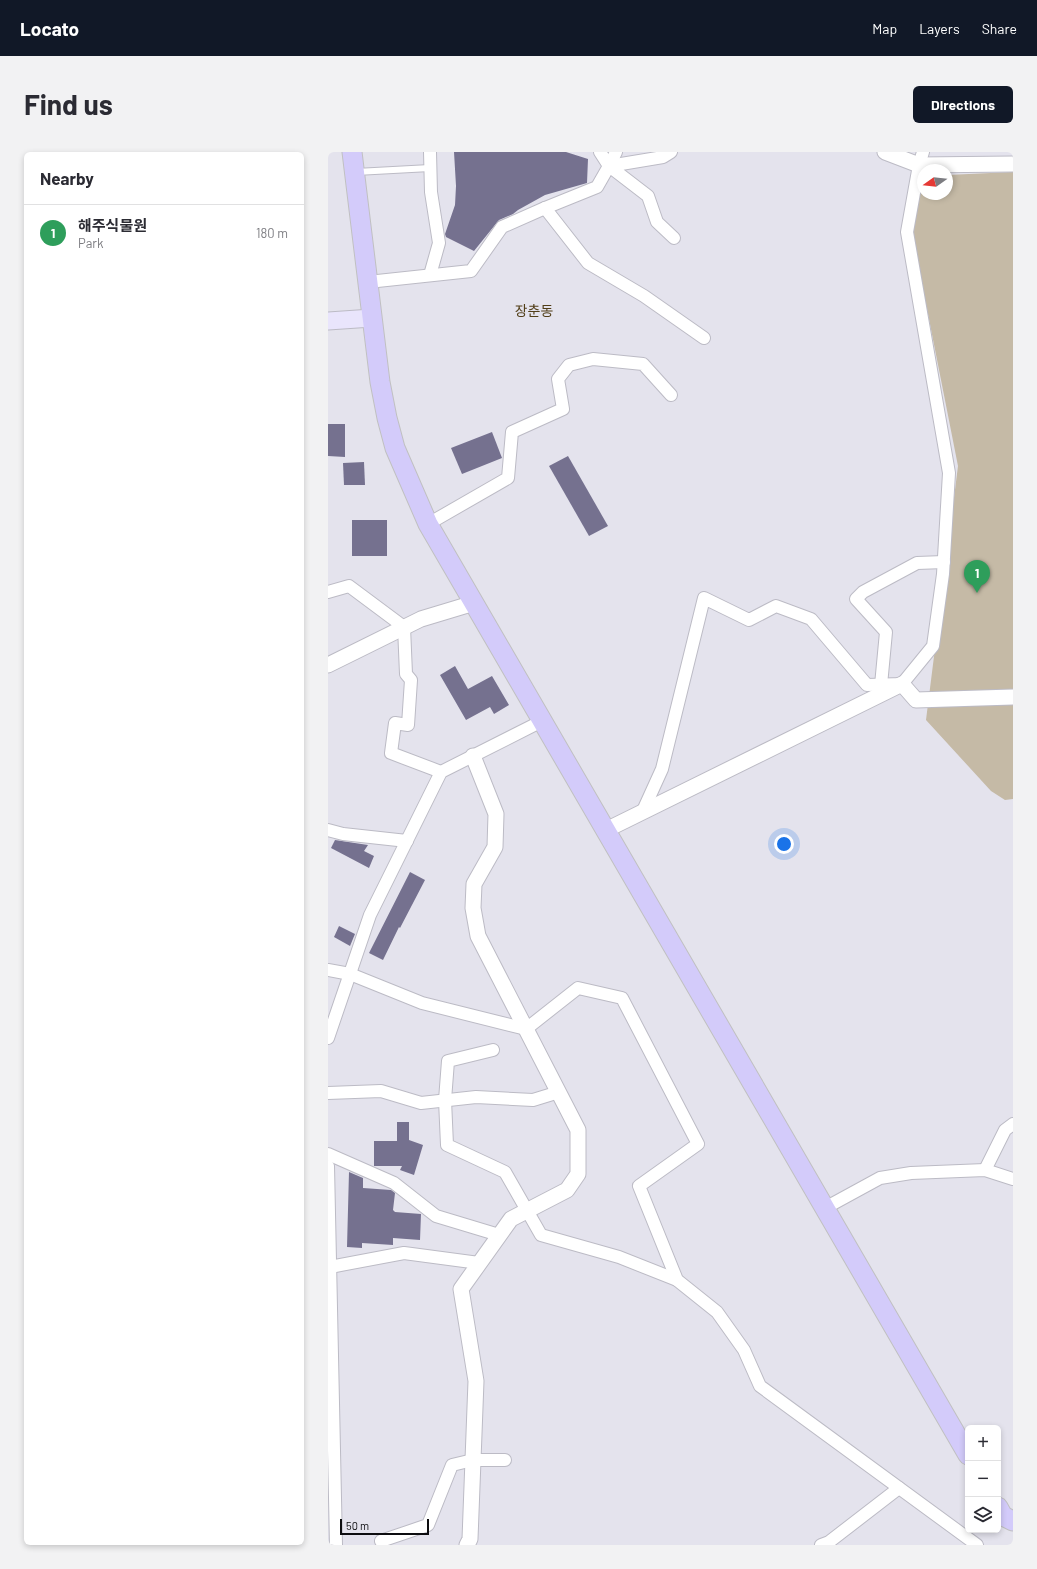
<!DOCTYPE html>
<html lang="en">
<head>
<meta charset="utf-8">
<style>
	body { margin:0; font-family:Barlow,"Noto Sans KR",sans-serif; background:#f2f2f3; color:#2b2b33 }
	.controls { position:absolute; right:12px; bottom:12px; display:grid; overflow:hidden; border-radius:6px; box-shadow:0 2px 6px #0003 }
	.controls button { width:36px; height:36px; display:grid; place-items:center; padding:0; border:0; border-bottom:1px solid #e1e1e2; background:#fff; color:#2b2b33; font:20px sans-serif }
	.compass { position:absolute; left:589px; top:12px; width:36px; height:36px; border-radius:50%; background:#fff; box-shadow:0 2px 6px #0003; rotate:255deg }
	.scale { position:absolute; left:12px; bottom:10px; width:89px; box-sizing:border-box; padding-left:4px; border:2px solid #0d0d10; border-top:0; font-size:11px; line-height:14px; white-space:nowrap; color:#0d0d10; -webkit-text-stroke:3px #e4e3ed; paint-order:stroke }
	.you { position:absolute; left:456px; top:692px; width:14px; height:14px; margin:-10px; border:3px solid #fff; border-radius:50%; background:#1a73e8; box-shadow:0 0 0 6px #1a73e833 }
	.badge { display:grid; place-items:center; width:26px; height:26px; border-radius:50%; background:#111827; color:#fff; font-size:13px; font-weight:700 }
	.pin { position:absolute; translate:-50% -33px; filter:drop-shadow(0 1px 2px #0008) }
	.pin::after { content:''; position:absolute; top:21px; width:14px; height:12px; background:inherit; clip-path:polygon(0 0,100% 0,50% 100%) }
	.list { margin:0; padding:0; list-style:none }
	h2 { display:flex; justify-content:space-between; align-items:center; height:52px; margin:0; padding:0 16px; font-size:17px }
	h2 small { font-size:13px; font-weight:400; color:#7c7c81 }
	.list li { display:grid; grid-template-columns:26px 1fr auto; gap:12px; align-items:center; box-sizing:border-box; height:56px; padding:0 16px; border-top:1px solid #e1e1e2 }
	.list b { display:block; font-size:15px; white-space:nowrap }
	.list p { margin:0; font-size:13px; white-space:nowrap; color:#7c7c81 }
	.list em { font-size:13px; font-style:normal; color:#7c7c81 }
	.icon { flex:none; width:22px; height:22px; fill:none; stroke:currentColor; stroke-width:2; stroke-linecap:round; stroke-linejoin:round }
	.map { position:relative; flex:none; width:685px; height:1393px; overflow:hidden; border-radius:6px }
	header { display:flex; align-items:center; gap:24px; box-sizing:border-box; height:56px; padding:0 20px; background:#111827; color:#fff }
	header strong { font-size:19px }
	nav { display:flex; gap:22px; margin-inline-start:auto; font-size:14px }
	.intro { display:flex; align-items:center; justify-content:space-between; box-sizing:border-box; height:96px; padding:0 24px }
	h1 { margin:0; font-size:28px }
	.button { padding:10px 18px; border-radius:6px; background:#111827; color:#fff; font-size:14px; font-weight:700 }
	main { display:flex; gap:24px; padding:0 24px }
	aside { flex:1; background:#fff; border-radius:6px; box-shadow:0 2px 6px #0003 }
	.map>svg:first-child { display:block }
	.green { fill:#c5baa6 }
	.building { fill:#75718f }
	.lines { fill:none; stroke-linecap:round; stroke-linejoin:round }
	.service-casing { stroke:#bcbbc5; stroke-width:8 }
	.minor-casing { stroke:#bcbbc5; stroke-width:14 }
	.tertiary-casing { stroke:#bcbbc5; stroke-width:17 }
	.secondary-casing { stroke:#bcbbc5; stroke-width:19 }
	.primary-casing { stroke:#c0c0c1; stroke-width:21 }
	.service { stroke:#fff; stroke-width:6 }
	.minor { stroke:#fff; stroke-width:12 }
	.tertiary { stroke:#fff; stroke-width:15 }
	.secondary { stroke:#e9e5fc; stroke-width:17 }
	.primary { stroke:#d3cbfa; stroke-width:19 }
	.labels { text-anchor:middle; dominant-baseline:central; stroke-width:3; stroke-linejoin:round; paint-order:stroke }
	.quarter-label { font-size:14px; fill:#513e18; stroke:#e4e3ed }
</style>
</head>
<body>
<header>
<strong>Locato</strong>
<nav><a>Map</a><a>Layers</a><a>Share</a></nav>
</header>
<div class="intro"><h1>Find us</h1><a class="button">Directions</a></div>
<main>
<aside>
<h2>Nearby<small></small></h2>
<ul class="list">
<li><span class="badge" style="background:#2e9e5b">1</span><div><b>해주식물원</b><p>Park</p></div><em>180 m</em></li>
</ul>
</aside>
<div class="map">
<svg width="685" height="1393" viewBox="0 0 685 1393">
	<rect width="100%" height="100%" fill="#e4e3ed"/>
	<polygon class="green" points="685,20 685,647 677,648 663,639 598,568 630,314 584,81 595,25 595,42 619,42 619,23"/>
	<g class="building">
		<polygon points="126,0 238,0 260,7 259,31 217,43 190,58 185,62 171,68 146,99 118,85 117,82 127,53 128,34"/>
		<polygon points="0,272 17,272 17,305 0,304"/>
		<polygon points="164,280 174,306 134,322 123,296"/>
		<polygon points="240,304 280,374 261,384 221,314"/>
		<polygon points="36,310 37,333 16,333 15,311"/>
		<rect x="24" y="368" width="35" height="36"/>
		<polygon points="127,514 140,537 164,524 181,553 166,562 162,555 138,568 112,523"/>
		<polygon points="7,688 40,693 36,699 46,704 41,716 3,696"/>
		<polygon points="82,720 97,728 72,776 71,775 55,808 41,801"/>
		<polygon points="11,774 27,782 22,794 6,785"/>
		<polygon points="69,970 81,970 81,988 95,993 86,1023 72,1018 74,1014 46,1014 46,989 69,989"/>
		<polygon points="21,1020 35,1026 35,1036 63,1038 67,1041 65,1058 67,1060 93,1062 92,1088 65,1086 65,1093 34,1091 34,1096 19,1095"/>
	</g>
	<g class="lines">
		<defs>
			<polyline id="service" points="28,20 102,16"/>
			<g id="minor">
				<polyline points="343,0 335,5 281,14 320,44 329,70 346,86"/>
				<polyline points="281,14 288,0"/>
				<polyline points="217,56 260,111 316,144 376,186"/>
				<polyline points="102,123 111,91 103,40 102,0"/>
				<polyline points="40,130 143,119 174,75 217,56 269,35 281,14 272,0"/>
				<polyline points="100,372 180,326 184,280 235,257 230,227 241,213 265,207 315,212 343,243"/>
				<polyline points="0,440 21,434 76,475 78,522 83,528 80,573 67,571 63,601 113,620"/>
				<polyline points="553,533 558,480 528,447 535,440 589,411 616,410"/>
				<polyline points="314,661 334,617 376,446 421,468 448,454 483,467 539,533 574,532 605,494 615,422 621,321 579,80 591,13 595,0"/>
				<polyline points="0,678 15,682 79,689"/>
				<polyline points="0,818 22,822 94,851 198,877 250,836 294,846 370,992 311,1034 349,1128 389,1160 416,1198 432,1234 649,1393"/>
				<polyline points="0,886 42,763 113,620 214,569"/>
				<polyline points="165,898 120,909 117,948 119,993 177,1020 213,1083 291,1105 349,1128"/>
				<polyline points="0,941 53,939 93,951 148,945 205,948 231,940"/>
				<polyline points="0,1002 66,1031 108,1064 171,1083"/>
				<polyline points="0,1014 8,1393"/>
				<polyline points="657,1018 677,978 685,972"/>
				<polyline points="497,1056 552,1026 583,1021 657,1018 685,1027"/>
				<polyline points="2,1115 76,1101 151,1111"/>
				<polyline points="53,1389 100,1373 124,1313 145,1308 177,1308"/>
				<polyline points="493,1393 501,1390 571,1336"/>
			</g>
			<g id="tertiary">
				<polyline points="557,0 591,13 685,12"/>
				<polyline points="0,513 93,467 146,451"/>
				<polyline points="278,678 574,532 588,548 685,545"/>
				<polyline points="139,1393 142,1387 148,1229 133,1137 183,1067 239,1038 250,1022 250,978 150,784 145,756 146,732 167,695 168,662 145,604"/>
			</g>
			<polyline id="secondary" points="0,169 44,166"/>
			<g id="primary">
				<polyline points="24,0 52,230 59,266 67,296 100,372 640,1303"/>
				<polyline points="670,1355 675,1364 685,1369"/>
			</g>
		</defs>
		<use href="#service" class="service-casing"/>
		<use href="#minor" class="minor-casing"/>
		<use href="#tertiary" class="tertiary-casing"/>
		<use href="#secondary" class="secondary-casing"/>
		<use href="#primary" class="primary-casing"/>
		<use href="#service" class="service"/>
		<use href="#minor" class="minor"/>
		<use href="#tertiary" class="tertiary"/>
		<use href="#secondary" class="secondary"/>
		<use href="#primary" class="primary"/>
	</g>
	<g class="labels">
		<g class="quarter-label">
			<text x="206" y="158">장춘동</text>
		</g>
	</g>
</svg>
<div class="controls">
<button>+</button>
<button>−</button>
<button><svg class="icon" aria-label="layers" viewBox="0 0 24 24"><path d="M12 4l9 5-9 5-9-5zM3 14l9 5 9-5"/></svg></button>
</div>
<svg class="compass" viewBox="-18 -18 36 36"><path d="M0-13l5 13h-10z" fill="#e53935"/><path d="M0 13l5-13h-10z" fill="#7c7c81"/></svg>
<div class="scale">50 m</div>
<div class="you"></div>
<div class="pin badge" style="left:649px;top:441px;background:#2e9e5b">1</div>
</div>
</main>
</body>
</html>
